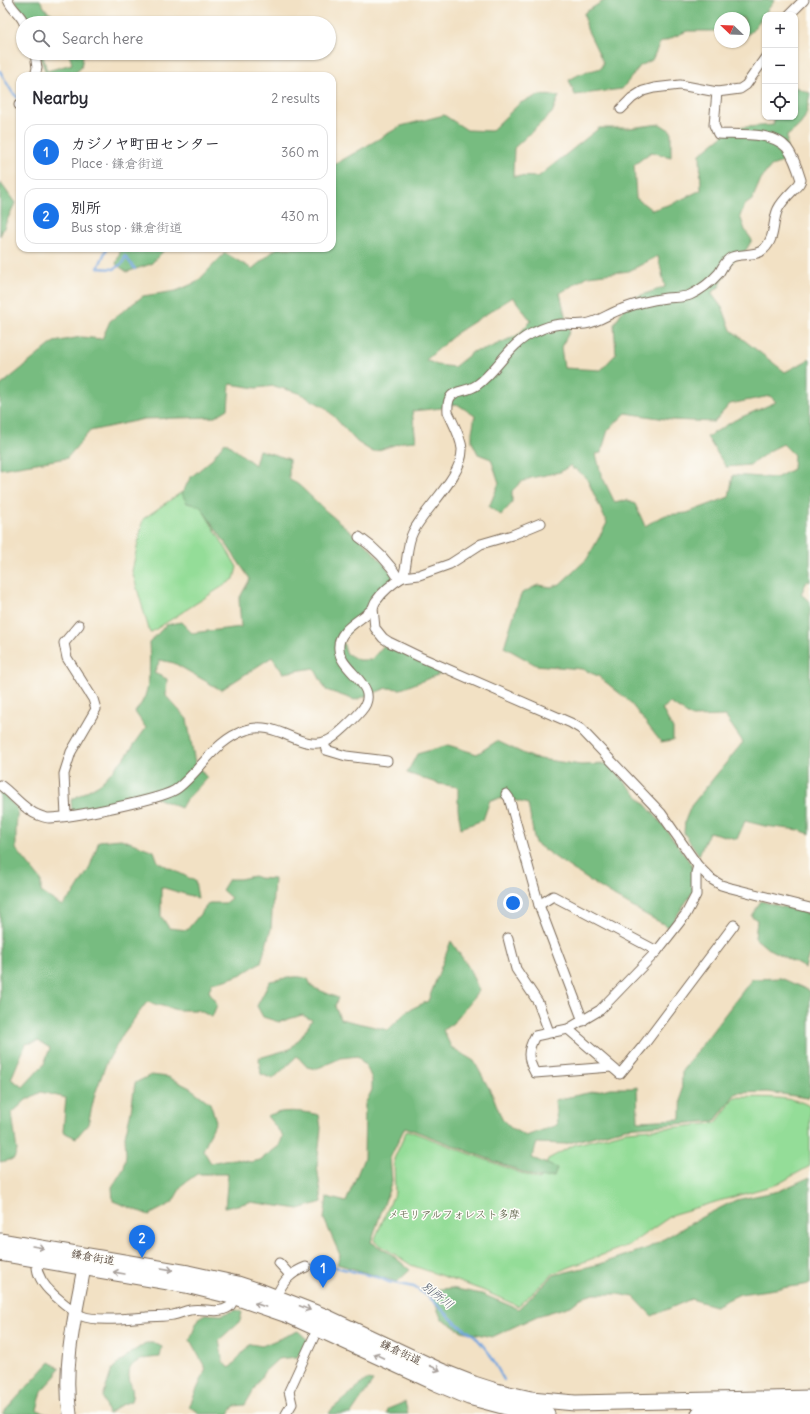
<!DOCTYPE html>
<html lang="en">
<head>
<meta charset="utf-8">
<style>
	body { margin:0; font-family:Delius,"Klee One",sans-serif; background:#f2f2f3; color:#2b2b33 }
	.controls { position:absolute; right:12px; top:12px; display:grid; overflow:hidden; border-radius:8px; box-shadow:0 1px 3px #0004 }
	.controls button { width:36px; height:36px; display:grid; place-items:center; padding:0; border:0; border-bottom:1px solid #e1e1e2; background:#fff; color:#2b2b33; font:20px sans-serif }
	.compass { position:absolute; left:714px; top:12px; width:36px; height:36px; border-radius:50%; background:#fff; box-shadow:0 1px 3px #0004; rotate:293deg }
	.you { position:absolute; left:513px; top:903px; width:14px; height:14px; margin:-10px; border:3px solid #fff; border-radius:50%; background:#1a73e8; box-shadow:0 0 0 6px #1a73e833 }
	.badge { display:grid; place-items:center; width:26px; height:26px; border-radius:50%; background:#1a73e8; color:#fff; font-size:13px; font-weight:700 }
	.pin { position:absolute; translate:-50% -33px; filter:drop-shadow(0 1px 2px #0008) }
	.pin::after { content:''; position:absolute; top:21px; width:14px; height:12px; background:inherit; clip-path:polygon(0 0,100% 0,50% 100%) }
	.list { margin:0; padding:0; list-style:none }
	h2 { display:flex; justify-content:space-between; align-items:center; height:52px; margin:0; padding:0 16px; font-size:17px }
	h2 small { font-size:13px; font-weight:400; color:#7c7c81 }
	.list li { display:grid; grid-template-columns:26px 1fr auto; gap:12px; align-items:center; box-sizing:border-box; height:56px; margin:0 8px 8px; padding:0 8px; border:1px solid #e1e1e2; border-radius:12px }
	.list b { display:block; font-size:15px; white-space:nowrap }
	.list p { margin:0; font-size:13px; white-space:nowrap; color:#7c7c81 }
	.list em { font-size:13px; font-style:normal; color:#7c7c81 }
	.icon { flex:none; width:22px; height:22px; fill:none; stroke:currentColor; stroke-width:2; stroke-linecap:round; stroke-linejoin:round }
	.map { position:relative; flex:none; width:810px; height:1414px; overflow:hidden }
	.search { position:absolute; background:#fff; box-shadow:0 1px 3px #0004; left:16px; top:16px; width:320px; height:44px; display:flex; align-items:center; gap:10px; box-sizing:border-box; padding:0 14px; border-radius:22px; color:#7c7c81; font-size:15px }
	.panel { position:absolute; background:#fff; box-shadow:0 1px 3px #0004; left:16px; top:72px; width:320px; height:180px; border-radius:12px }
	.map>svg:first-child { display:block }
	.green { fill:#94dd98; stroke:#68845b }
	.forest { fill:#77bc80; stroke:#59734f; fill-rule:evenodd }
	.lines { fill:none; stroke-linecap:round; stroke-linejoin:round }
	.stream { stroke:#73a5de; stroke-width:2.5 }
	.street-casing { stroke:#7b6a58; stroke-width:11 }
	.secondary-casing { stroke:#7b6a58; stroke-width:15 }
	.primary-casing { stroke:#7b6a58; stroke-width:17 }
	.street { stroke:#fff; stroke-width:9 }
	.secondary { stroke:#fff; stroke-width:13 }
	.primary { stroke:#fff; stroke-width:15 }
	.oneway { stroke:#a79f9a }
	.labels { text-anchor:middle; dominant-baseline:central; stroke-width:3; stroke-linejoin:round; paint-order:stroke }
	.park-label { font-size:11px; fill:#51573c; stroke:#fdfcf7 }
	.street-label { font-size:11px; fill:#3b2a1e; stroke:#fdfcf7 }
	.water-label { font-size:12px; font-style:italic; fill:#515b6b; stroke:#fdfcf7 }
</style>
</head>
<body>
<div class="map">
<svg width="810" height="1414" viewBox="0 0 810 1414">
	<rect width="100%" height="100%" fill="#fdfcf7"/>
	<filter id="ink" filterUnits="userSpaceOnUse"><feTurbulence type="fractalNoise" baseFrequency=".025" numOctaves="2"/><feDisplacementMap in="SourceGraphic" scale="8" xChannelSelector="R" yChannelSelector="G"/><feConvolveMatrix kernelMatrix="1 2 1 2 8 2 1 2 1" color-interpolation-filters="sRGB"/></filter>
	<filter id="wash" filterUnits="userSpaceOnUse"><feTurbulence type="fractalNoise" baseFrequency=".012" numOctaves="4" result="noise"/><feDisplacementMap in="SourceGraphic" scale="16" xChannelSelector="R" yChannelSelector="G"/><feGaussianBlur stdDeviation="0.9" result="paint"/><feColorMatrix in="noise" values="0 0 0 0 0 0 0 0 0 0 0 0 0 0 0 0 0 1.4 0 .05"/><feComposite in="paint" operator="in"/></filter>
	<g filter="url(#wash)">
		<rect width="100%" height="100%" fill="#f2e1c4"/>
		<g class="green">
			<polygon points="189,487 237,567 234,579 150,633 132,571 143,519"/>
			<path d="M735 1097C754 1098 797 1095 810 1107V1166L778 1184 674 1214 629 1245 554 1273 518 1306 482 1290 411 1265 374 1241 395 1192 394 1159 407 1130 539 1180 548 1159 574 1145 626 1131 679 1127 716 1123Z"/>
		</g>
		<g class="forest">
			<polygon points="14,0 40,0 46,10 56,16 60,23 57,23 46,12 35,23 30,23"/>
			<polygon points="605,0 775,0 751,32 744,36 744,18 720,18 720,31 687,31 660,43 652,60 640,66 622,89 575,95 569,80 580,74 601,68 603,62 587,29 584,13"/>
			<polygon points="39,53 42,53 47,71 72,64 69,53 80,53 83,56 81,68 71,76 57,76 46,74"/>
			<path d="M795 87 810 93C806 117 807 121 787 136L786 161 771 166 761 179 752 200 745 205 740 216 745 230 752 240 746 250 733 261 719 287 711 293 723 309 731 330 785 372 810 359V582L807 581 801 594 810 602V834L799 830 765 826 745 821 737 839 709 832 699 855 684 833 685 821 691 806 743 742 725 716 692 717 670 703 662 709 673 729V740L661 742 628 700 598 676 582 669 536 665 504 647 518 602 522 593 538 585 551 587 560 584 587 559 607 523 587 479 576 469H573L571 465 560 472 531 478 521 482 512 491V503L501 515 489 507 499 483 491 459 478 454 472 442V432L475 416 457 404 442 408 412 411 416 441 403 442 373 452 357 442 326 408 299 393 274 386 256 388 230 384 228 409 215 417 144 419 90 431 67 458 0 469V386L54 342 81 337 102 339 110 321 143 296 176 291 197 282 225 253 252 269 277 248H332V166L401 126 444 115 467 130 491 131 520 103 540 95 559 96 552 113 514 148 513 176 538 177 599 128H630L660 124 671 131V157L651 152 634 165 636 198 652 210 674 203 701 190 700 154 732 128 773 125 775 117H795ZM658 256 665 287 630 299 614 324 616 354 601 370 564 368 561 347 570 331 566 319 560 293 588 276 629 271ZM513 297 531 321 518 335 484 350 474 351 454 367 437 365 426 360 458 332ZM770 396 776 402 735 420 707 437 726 467 750 465 771 450 783 444 794 455 793 469 776 478 733 475 729 497 687 513 666 515 657 519 645 526 635 504 627 500 615 503 601 474 596 454 601 453 608 430 626 413 672 420 714 422 730 404Z"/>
			<polygon points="0,182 15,203 0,236"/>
			<polygon points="118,248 166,248 151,264 127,272 116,264 120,252"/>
			<path d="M225 442 255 465 259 450 289 459V478L300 486 326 511 366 544 397 579 348 633 343 642 346 653 358 660H371L385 644 448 671 401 689 387 688 355 700 326 690 314 668 283 673 272 657 221 690 174 663 160 660 154 673 167 679 166 696 187 719 195 763 207 778 185 801 181 808 144 793 107 805 72 812 71 800 101 783 126 756 146 728 135 712C137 709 140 706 142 702 151 688 150 659 149 643L166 625 181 622 192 633 241 627 239 599 250 579 200 506 187 503 182 494 190 478 210 461Z"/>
			<path d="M497 741 533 758 581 765 609 764 659 820 692 865 693 892 669 927C622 903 578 874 535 843L528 804 506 798 490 800 483 820 461 828 458 809V787L439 784 407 773 417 754 448 745 477 754Z"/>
			<path d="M0 791 18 809 16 828V849L41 880V892L62 906 75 892 89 869 99 841 121 839 154 851 158 862 195 881 198 898 161 887V916L169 928 187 930 209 903H225L231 898 222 890 229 879H240L254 876 258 878 274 879 271 929 261 962 242 974 226 980 212 983 209 991 217 1005 212 1017 198 1010H177L147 1002 123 1034 106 1064 95 1094 88 1124 76 1138 63 1132 66 1098 41 1092 26 1100 12 1113 17 1151 14 1159 0 1162ZM38 1041 50 1048 44 1064 23 1087 11 1079 26 1044Z"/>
			<polygon points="761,901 810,914 810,951 805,968 767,948 755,938 757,920 751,916"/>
			<path d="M451 941 469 968 479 991 453 1023 443 1030 451 1047 474 1061 493 1096 502 1119 511 1128 526 1136 557 1125 555 1100 611 1088H633L637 1087 638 1121 681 1119 682 1071 752 979 781 978 810 991V1094L808 1098 768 1092 736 1093 715 1121 625 1128 565 1144 537 1143 532 1158 557 1168 554 1177 538 1178 405 1127 390 1158 392 1181 371 1242 391 1254 410 1270 397 1282 337 1264 340 1255 324 1219 327 1197 346 1202 364 1158 365 1104 372 1090V1079L368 1070 358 1056 341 1058 316 1069 307 1067 297 1056 273 1079 261 1074 259 1058 290 1049 302 1036 312 1020 302 1015 279 1022 263 1017 257 1006 270 981C283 979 296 974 308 979L312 987 338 998 335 1006 340 1019 388 1030 407 1011 428 1001Z"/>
			<path d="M151 1075 168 1077 190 1088 210 1103 216 1121 203 1150 211 1163 224 1160 235 1159 251 1162 260 1160 279 1146 283 1136 267 1116C282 1109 303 1111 319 1115L321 1128 317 1166 322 1202 299 1209 250 1202 225 1208 228 1174H197L183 1184 172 1203 149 1215 113 1201 112 1187 124 1168 126 1154 125 1136 131 1111 135 1083Z"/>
			<polygon points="810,1177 810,1284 740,1294 715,1306 691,1299 652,1316 634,1297 617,1294 594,1294 581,1298 571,1306 537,1316 492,1337 462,1331 441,1318 430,1290 451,1288 482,1294 518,1309 554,1275 600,1264 648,1248 702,1217 736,1200 779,1191"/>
			<polygon points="236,1310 242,1312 240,1321 219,1340 223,1362 230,1368 250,1344 262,1346 298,1331 310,1342 297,1357 278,1359 264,1372 245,1405 234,1406 229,1414 198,1414 197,1411 189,1407 206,1369 190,1340 196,1324 200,1317 205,1314 221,1315"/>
			<path d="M146 1343H154L162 1347 160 1357C149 1358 130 1359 129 1373 128 1384 136 1389 131 1401L119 1406 108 1414 103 1397 112 1369 132 1352Z"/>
			<polygon points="50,1362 60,1368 57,1371 57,1375 42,1391 37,1410 49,1414 2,1414"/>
			<polygon points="366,1380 373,1381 351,1414 329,1414 331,1410"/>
			<polygon points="405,1402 408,1414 387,1414 388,1409"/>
		</g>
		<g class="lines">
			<g class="stream">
				<polyline points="0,71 12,92 20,100"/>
				<polyline points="107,248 98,268 114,269 123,263 125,256 135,269"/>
				<polyline points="309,1266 323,1264 380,1278 389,1282 414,1287 429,1297 456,1323 475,1336 489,1353 504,1380"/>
			</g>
		</g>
	</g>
	<g filter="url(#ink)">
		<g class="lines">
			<defs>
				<g id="street">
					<path d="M8 0C12 10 20 13 24 23"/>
					<polyline points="789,15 804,0"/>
					<polyline points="35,76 37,68 35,53"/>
					<polyline points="19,105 20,104"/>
					<polyline points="621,109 632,98 643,91 654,88 680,85 717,92 740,89 746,85 765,58"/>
					<path d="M359 537C375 548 389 562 399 579"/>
					<polyline points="403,577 419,575 450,564 481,544 512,535 541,523"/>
					<polyline points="373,608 375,628 383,638 389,642 420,657 571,723 581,729 661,813 698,866 711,879 721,885 731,888 810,908"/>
					<polyline points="324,742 326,750 346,756 387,761"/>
					<path d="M0 785C13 794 23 809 38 815 41 816 46 818 49 818 68 818 166 799 178 788 202 769 215 740 246 730 276 719 301 752 327 741 335 738 355 718 361 711 383 686 340 672 339 649 337 629 361 621 372 609 374 607 374 603 376 601 383 591 393 583 403 577 408 563 406 545 413 532 425 508 463 476 462 449 461 437 453 423 448 412 446 386 463 395 477 385 498 370 510 342 535 332 543 328 552 325 561 324 569 324 577 325 585 324 599 322 609 313 622 309 635 304 651 300 666 298 674 297 683 298 690 295 701 290 711 282 719 273 723 267 725 260 732 257 742 253 756 257 764 249 776 238 772 221 778 209 782 200 793 191 799 184L801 180C798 170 794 157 787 148 773 131 738 135 718 134L714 125 717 92"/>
					<polyline points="506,794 509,798 539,905 583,1021"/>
					<polyline points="66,816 64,774 71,752 96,709 93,699 67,658 64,643 79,625"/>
					<polyline points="539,905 553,896 657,951"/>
					<polyline points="508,938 516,969 538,1002 549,1032"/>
					<polyline points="568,1029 620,1074 643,1046 734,925"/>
					<path d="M611 1067 535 1073C527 1058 527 1051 535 1036L568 1029 600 1010 657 951 686 914 696 895V873L698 866"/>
					<path d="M37 1259C35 1273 43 1285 53 1294 61 1301 72 1311 82 1316 96 1322 130 1318 146 1317 155 1316 164 1317 173 1315 179 1314 184 1311 190 1310 203 1307 217 1315 229 1307 233 1304 234 1297 236 1293"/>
					<polyline points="279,1263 290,1275"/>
					<path d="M276 1297C283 1281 290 1273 306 1267"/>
					<polyline points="286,1414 292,1404 289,1391 318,1328"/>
				</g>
				<path id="secondary" d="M70 1414C62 1363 77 1308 86 1257"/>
				<g id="primary">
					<polyline points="0,1241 188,1273 238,1284 262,1292 324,1316 441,1371 474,1384 496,1391 531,1399 575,1403 810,1398"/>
					<polyline points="0,1253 186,1285 235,1297 290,1316 436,1383 469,1397 510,1408 547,1414"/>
					<polyline points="699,1414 810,1412"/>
				</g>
			</defs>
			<use href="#street" class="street-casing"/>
			<use href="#secondary" class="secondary-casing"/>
			<use href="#primary" class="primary-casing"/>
			<use href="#street" class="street"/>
			<use href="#secondary" class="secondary"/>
			<use href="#primary" class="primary"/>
		</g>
		<defs><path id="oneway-shaft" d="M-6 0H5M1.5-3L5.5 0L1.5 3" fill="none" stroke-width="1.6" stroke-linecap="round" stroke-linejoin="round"/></defs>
		<g class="oneway">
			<use href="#oneway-shaft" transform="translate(38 1247) rotate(10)"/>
			<use href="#oneway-shaft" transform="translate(167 1269) rotate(10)"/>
			<use href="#oneway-shaft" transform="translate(119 1273) rotate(-170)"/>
			<use href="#oneway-shaft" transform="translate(260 1305) rotate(-161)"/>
			<use href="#oneway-shaft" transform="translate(305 1308) rotate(22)"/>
			<use href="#oneway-shaft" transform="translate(379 1356) rotate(-155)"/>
			<use href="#oneway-shaft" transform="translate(435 1368) rotate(25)"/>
		</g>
	</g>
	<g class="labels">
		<g class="park-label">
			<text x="454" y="1214">メモリアルフォレスト多摩</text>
		</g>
		<g class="street-label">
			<text transform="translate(93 1257) rotate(10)">鎌倉街道</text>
			<text transform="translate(401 1352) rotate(25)">鎌倉街道</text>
		</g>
		<g class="water-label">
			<text transform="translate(438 1295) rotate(38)">別所川</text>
		</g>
	</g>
</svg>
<div class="controls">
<button>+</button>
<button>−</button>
<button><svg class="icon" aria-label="locate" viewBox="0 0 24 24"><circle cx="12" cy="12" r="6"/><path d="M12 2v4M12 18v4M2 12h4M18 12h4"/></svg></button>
</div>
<svg class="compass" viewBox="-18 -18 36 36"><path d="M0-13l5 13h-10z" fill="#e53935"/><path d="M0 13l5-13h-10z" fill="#7c7c81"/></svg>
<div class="you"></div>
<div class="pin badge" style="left:323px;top:1288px">1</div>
<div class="pin badge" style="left:142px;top:1258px">2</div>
<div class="search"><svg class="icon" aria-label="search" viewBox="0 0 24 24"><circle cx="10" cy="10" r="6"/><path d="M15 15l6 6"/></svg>Search here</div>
<section class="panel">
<h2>Nearby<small>2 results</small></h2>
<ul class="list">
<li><span class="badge">1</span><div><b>カジノヤ町田センター</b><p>Place · 鎌倉街道</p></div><em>360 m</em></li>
<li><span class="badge">2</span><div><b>別所</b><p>Bus stop · 鎌倉街道</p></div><em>430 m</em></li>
</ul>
</section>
</div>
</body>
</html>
